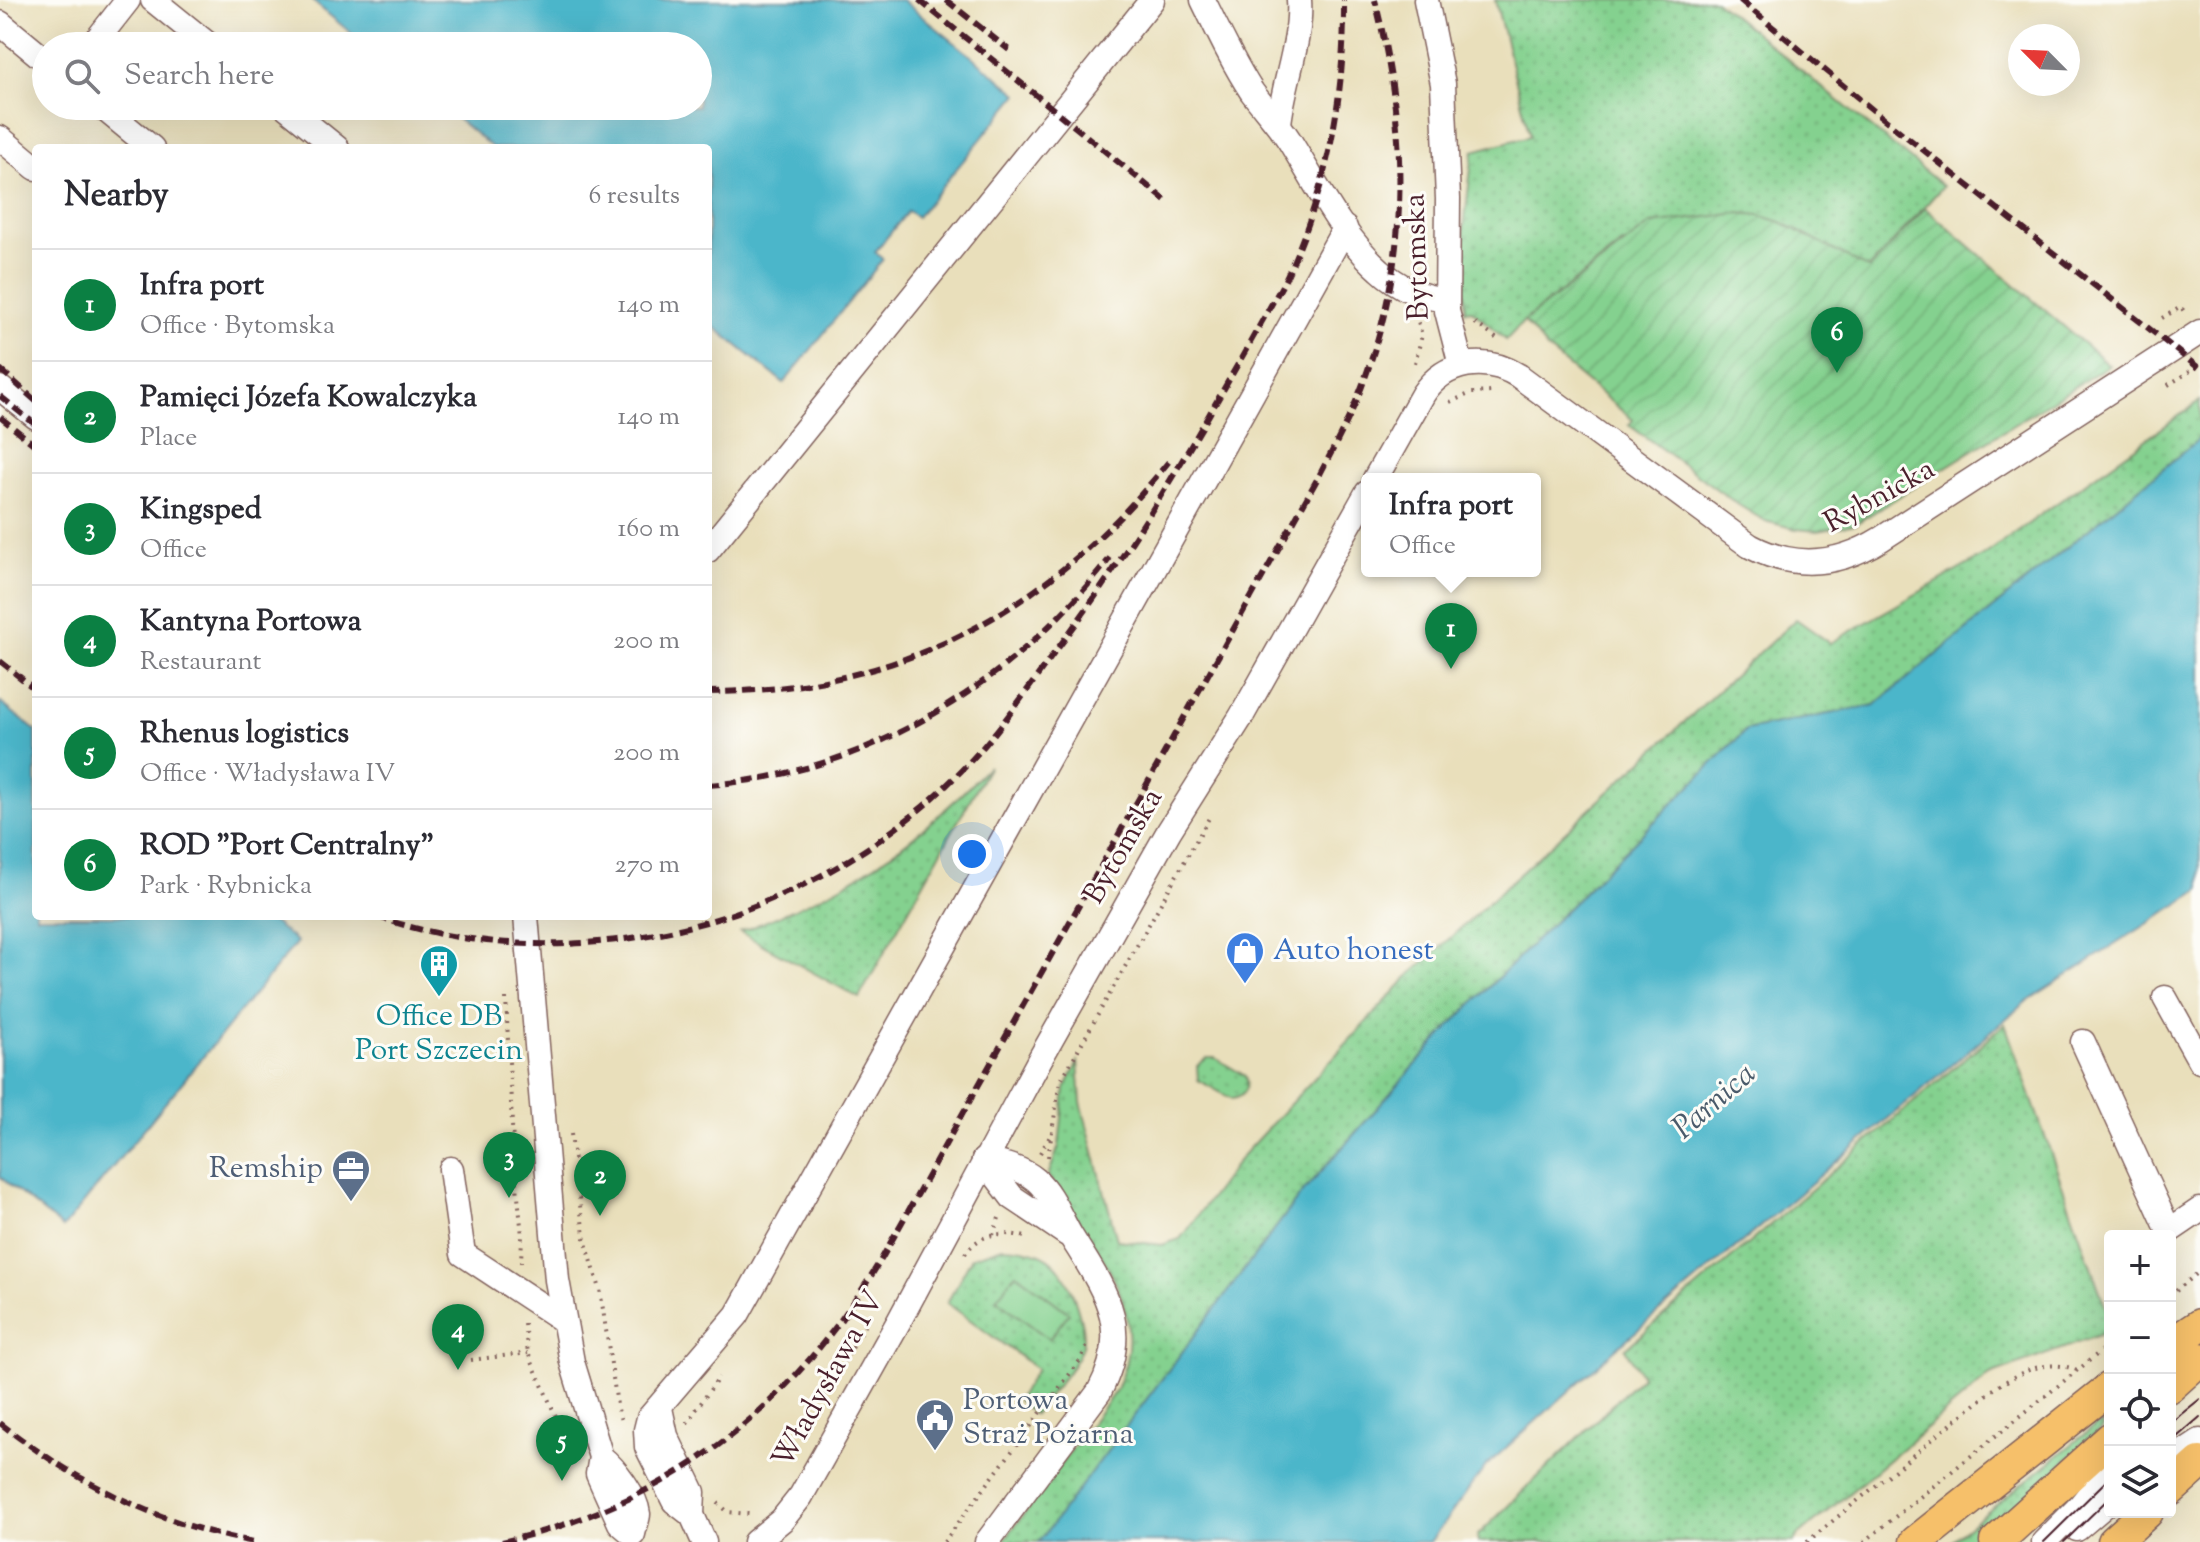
<!DOCTYPE html>
<html lang="en">
<head>
<meta charset="utf-8">
<style>
	body { margin:0; font-family:"Sorts Mill Goudy",serif; background:#f2f2f3; color:#2b2b33 }
	.controls { position:absolute; right:24px; bottom:24px; display:grid; overflow:hidden; border-radius:8px; box-shadow:0 8px 32px #0002 }
	.controls button { width:72px; height:72px; display:grid; place-items:center; padding:0; border:0; border-bottom:2px solid #e1e1e2; background:#fff; color:#2b2b33; font:40px sans-serif }
	.compass { position:absolute; left:2008px; top:24px; width:72px; height:72px; border-radius:50%; background:#fff; box-shadow:0 8px 32px #0002; rotate:294deg }
	.you { position:absolute; left:972px; top:854px; width:28px; height:28px; margin:-20px; border:6px solid #fff; border-radius:50%; background:#1a73e8; box-shadow:0 0 0 12px #1a73e833 }
	.badge { display:grid; place-items:center; width:52px; height:52px; border-radius:50%; background:#0b8043; color:#fff; font-size:26px; font-weight:700 }
	.pin { position:absolute; translate:-50% -66px; filter:drop-shadow(0 2px 4px #0008) }
	.pin::after { content:''; position:absolute; top:42px; width:28px; height:24px; background:inherit; clip-path:polygon(0 0,100% 0,50% 100%) }
	.popup { position:absolute; left:1361px; top:473px; width:180px; height:104px; box-sizing:border-box; display:grid; place-content:center; border-radius:8px; background:#fff; filter:drop-shadow(0 2px 6px #0005); font-size:26px; white-space:nowrap; color:#7c7c81 }
	.popup b { font-size:30px; color:#2b2b33 }
	.popup::after { content:''; position:absolute; left:50%; top:100%; margin-left:-16px; border:16px solid transparent; border-top-color:#fff }
	.list { margin:0; padding:0; list-style:none }
	h2 { display:flex; justify-content:space-between; align-items:center; height:104px; margin:0; padding:0 32px; font-size:34px }
	h2 small { font-size:26px; font-weight:400; color:#7c7c81 }
	.list li { display:grid; grid-template-columns:52px 1fr auto; gap:24px; align-items:center; box-sizing:border-box; height:112px; padding:0 32px; border-top:2px solid #e1e1e2 }
	.list b { display:block; font-size:30px; white-space:nowrap }
	.list p { margin:0; font-size:26px; white-space:nowrap; color:#7c7c81 }
	.list em { font-size:26px; font-style:normal; color:#7c7c81 }
	.icon { flex:none; width:44px; height:44px; fill:none; stroke:currentColor; stroke-width:2; stroke-linecap:round; stroke-linejoin:round }
	.map { position:relative; flex:none; width:2200px; height:1542px; overflow:hidden }
	.search { position:absolute; background:#fff; box-shadow:0 8px 32px #0002; left:32px; top:32px; width:680px; height:88px; display:flex; align-items:center; gap:20px; box-sizing:border-box; padding:0 28px; border-radius:44px; color:#7c7c81; font-size:30px }
	.panel { position:absolute; background:#fff; box-shadow:0 8px 32px #0002; left:32px; top:144px; width:680px; height:776px; border-radius:8px }
	.map>svg:first-child { display:block }
	.grass { fill:url(#grass-dots); stroke:#67785d; stroke-width:2 }
	.park { fill:#84d18f; stroke:#67785d; stroke-width:2 }
	.garden { fill:url(#garden-furrows); stroke:#67785d; stroke-width:2 }
	.water { fill:#4cb6ca; stroke:#4b6a7a; stroke-width:2 }
	.lines { fill:none; stroke-linecap:round; stroke-linejoin:round }
	.minor-casing { stroke:#82625d; stroke-width:27 }
	.major-casing { stroke:#82625d; stroke-width:35 }
	.path { stroke:#82625d; stroke-width:4; stroke-dasharray:2 6; stroke-linecap:butt }
	.minor { stroke:#fff; stroke-width:24 }
	.major { stroke:#f6c06b; stroke-width:32 }
	.tram { stroke:#4a1f2b; stroke-width:2 }
	.rail { stroke:#4a1f2b; stroke-width:6; stroke-dasharray:12 6; stroke-linecap:butt }
	.labels { text-anchor:middle; dominant-baseline:central; stroke-width:6; stroke-linejoin:round; paint-order:stroke }
	.street-label { font-size:30px; fill:#4a1f2b; stroke:#fdfcf7 }
	.shop-label { font-size:30px; fill:#366cbe; stroke:#fdfcf7; text-anchor:start }
	.culture-label { font-size:30px; fill:#0d838f; stroke:#fdfcf7 }
	.service-label { font-size:30px; fill:#4e5e75; stroke:#fdfcf7; text-anchor:end }
	.water-label { font-size:32px; font-style:italic; fill:#4b5b6b; stroke:#fdfcf7 }
</style>
</head>
<body>
<div class="map">
<svg width="2200" height="1542" viewBox="0 0 2200 1542">
	<defs>
		<pattern id="grass-dots" width="8" height="8" patternUnits="userSpaceOnUse" patternTransform="scale(2)"><rect width="8" height="8" fill="#84d18f"/><path d="M2 2h.1M6 6h.1" fill="none" stroke="#74b37c" stroke-width="1.8" stroke-linecap="round"/></pattern>
		<pattern id="garden-furrows" width="10" height="10" patternUnits="userSpaceOnUse" patternTransform="scale(2)"><rect width="10" height="10" fill="#84d18f"/><path d="M-1 1l2-2M0 10L10 0M9 11l2-2" fill="none" stroke="#74b37c"/></pattern>
	</defs>
	<rect width="100%" height="100%" fill="#fdfcf7"/>
	<filter id="ink" filterUnits="userSpaceOnUse"><feTurbulence type="fractalNoise" baseFrequency=".0125" numOctaves="2"/><feDisplacementMap in="SourceGraphic" scale="16" xChannelSelector="R" yChannelSelector="G"/><feConvolveMatrix kernelMatrix="1 2 1 2 8 2 1 2 1" color-interpolation-filters="sRGB"/></filter>
	<filter id="wash" filterUnits="userSpaceOnUse"><feTurbulence type="fractalNoise" baseFrequency=".006" numOctaves="4" result="noise"/><feDisplacementMap in="SourceGraphic" scale="32" xChannelSelector="R" yChannelSelector="G"/><feGaussianBlur stdDeviation="1.8" result="paint"/><feColorMatrix in="noise" values="0 0 0 0 0 0 0 0 0 0 0 0 0 0 0 0 0 1.4 0 .05"/><feComposite in="paint" operator="in"/></filter>
	<g filter="url(#wash)">
		<rect width="100%" height="100%" fill="#e9dfbb"/>
		<g class="grass">
			<polygon points="1495,0 1715,0 1943,186 1869,269 1845,257 1623,243 1524,321 1506,340 1472,310 1465,311 1464,227 1473,151 1530,136"/>
			<path d="M2200 401V438L1875 705 1746 730 1452 1024 1302 1193 1039 1542H1003L1116 1390C1119 1380 1124 1371 1126 1361 1142 1291 1081 1230 1048 1176L1059 1146 1065 1089 1078 1062 1081 1102 1117 1240 1162 1245 1180 1239 1242 1156 1411 974 1796 619 1830 643 1983 556Z"/>
			<path d="M989 766 859 998 740 932C774 918 809 904 841 886 897 855 946 812 989 766Z"/>
			<polygon points="2005,1024 2110,1320 2110,1331 1990,1375 1798,1536 1794,1542 1478,1542 1477,1536 1642,1376 1625,1349"/>
			<path d="M1207 1058H1215L1245 1076C1249 1087 1244 1097 1232 1099L1198 1080 1197 1066Z"/>
			<path d="M1003 1247C1049 1249 1061 1262 1076 1303 1080 1316 1085 1333 1082 1346 1076 1367 1048 1396 1034 1414L1017 1400 1037 1369 947 1303 972 1257Z"/>
			<polygon points="2102,1423 2102,1429 1974,1542 1950,1542 2096,1425"/>
		</g>
		<polygon class="park" points="1016,1273 1069,1313 1049,1339 996,1299"/>
		<polygon class="garden" points="1925,208 2109,365 1855,524 1818,531 1796,529 1765,521 1737,504 1629,425 1633,420 1547,349 1524,321 1651,224 1739,213 1759,215 1781,222 1869,269"/>
		<g class="water">
			<polygon points="311,0 902,0 1018,94 917,217 908,211 875,252 883,259 784,383 708,322 708,148 493,148 441,106 698,106 698,46 367,46"/>
			<polygon points="2200,438 2200,890 2027,1001 1620,1345 1486,1466 1430,1542 1039,1542 1302,1193 1452,1024 1746,730 1875,705"/>
			<polygon points="0,702 36,731 36,916 265,916 297,942 63,1228 0,1177"/>
		</g>
	</g>
	<g filter="url(#ink)">
		<g class="lines">
			<defs>
				<g id="minor">
					<polyline points="153,0 210,46"/>
					<path d="M1203 0C1218 31 1233 63 1252 92 1264 108 1278 123 1289 140 1315 182 1343 238 1380 270 1397 286 1423 299 1446 299"/>
					<polyline points="1426,0 1443,84 1448,199 1447,311 1461,365"/>
					<polyline points="0,23 46,61"/>
					<polyline points="92,46 128,0"/>
					<polyline points="101,106 152,148"/>
					<polyline points="285,106 337,148"/>
					<path d="M1279 124C1283 84 1302 39 1299 0"/>
					<polyline points="0,138 36,168"/>
					<polyline points="0,388 36,417"/>
					<path d="M1375 479 1423 394C1445 361 1486 355 1519 376L1750 546C1795 570 1839 565 1881 539L2200 332"/>
					<polyline points="708,550 1152,0"/>
					<path d="M526 916 557 1280 572 1362 601 1457 598 1474 620 1523 633 1534C634 1528 638 1519 638 1514 636 1496 615 1468 601 1457"/>
					<polyline points="2165,998 2200,1061"/>
					<polyline points="2083,1042 2169,1231 2200,1210"/>
					<path d="M984 1160C1002 1164 1022 1168 1036 1180 1053 1195 1060 1219 1072 1238 1105 1291 1133 1328 1099 1392L987 1542"/>
					<polyline points="984,1160 1012,1197 1067,1234"/>
					<polyline points="451,1169 463,1254 563,1320"/>
					<polyline points="660,1408 666,1436 693,1492 692,1515 704,1542"/>
					<polyline points="2170,1461 2200,1441"/>
					<polyline points="692,1515 674,1501 647,1447 646,1430 649,1418 737,1315 1345,228"/>
					<polyline points="2077,1529 2110,1501"/>
					<polyline points="755,1542 782,1520 801,1496 899,1321 1040,1059 1169,831 1241,717 1367,493"/>
					<polyline points="2044,1542 2079,1507 2110,1469"/>
				</g>
				<g id="major">
					<polyline points="2170,1345 2200,1325"/>
					<polyline points="2170,1386 2200,1359"/>
					<polyline points="2170,1490 2200,1463"/>
					<polyline points="1916,1542 2110,1388"/>
					<polyline points="1996,1542 2110,1439"/>
					<polyline points="2114,1542 2147,1512"/>
				</g>
			</defs>
			<use href="#minor" class="minor-casing"/>
			<use href="#major" class="major-casing"/>
			<g class="path">
				<polyline points="2162,318 2181,307 2185,313"/>
				<polyline points="1475,323 1500,341"/>
				<polyline points="1415,363 1422,335 1417,318"/>
				<polyline points="2168,385 2200,365"/>
				<polyline points="1450,402 1472,393 1492,392"/>
				<polyline points="506,998 513,1145 522,1236 521,1263"/>
				<polyline points="571,1134 584,1236 600,1289 617,1405 622,1425"/>
				<polyline points="1040,1153 1052,1133"/>
				<polyline points="1048,1157 1060,1082 1209,818"/>
				<polyline points="993,1235 999,1218"/>
				<path d="M965 1254C979 1233 1002 1231 1025 1237"/>
				<polyline points="2170,1296 2200,1271"/>
				<polyline points="524,1324 528,1353 572,1453"/>
				<polyline points="471,1360 528,1353"/>
				<polyline points="687,1423 719,1377"/>
				<polyline points="806,1432 814,1413 868,1321"/>
				<polyline points="718,1503 728,1512 749,1514"/>
				<polyline points="944,1542 1081,1359 1088,1343"/>
				<path d="M1807 1542 1994 1389C2019 1372 2046 1358 2077 1370"/>
				<polyline points="1864,1542 2110,1344"/>
			</g>
			<use href="#minor" class="minor"/>
			<use href="#major" class="major"/>
			<g class="tram">
				<polyline points="2170,1423 2200,1399"/>
				<polyline points="2170,1443 2200,1417"/>
				<polyline points="2044,1542 2110,1477"/>
				<polyline points="2064,1542 2110,1497"/>
			</g>
			<g class="rail">
				<polyline points="919,0 1165,200"/>
				<polyline points="946,0 1009,50"/>
				<polyline points="1740,0 1874,111 2200,369"/>
				<polyline points="0,369 36,401"/>
				<polyline points="0,396 36,425"/>
				<polyline points="0,417 36,446"/>
				<polyline points="0,661 36,690"/>
				<path d="M708 692C903 691 1050 610 1170 460"/>
				<path d="M708 785C870 773 1012 684 1110 558"/>
				<path d="M376 916C453 944 543 950 624 939 759 921 885 856 976 755 1006 722 1031 684 1058 648 1144 534 1214 407 1284 282 1327 192 1345 99 1344 0"/>
				<path d="M0 1423C74 1482 161 1525 254 1542"/>
				<path d="M502 1542C675 1502 791 1409 882 1258L1319 476C1333 449 1348 422 1359 394 1411 261 1409 137 1375 0"/>
			</g>
		</g>
	</g>
	<defs>
		<symbol id="shop-pin" viewBox="-11 -11 22 30"><path d="M0 17L-7.5 6A9.5 9.5 0 1 1 7.5 6Z" fill="#3f7fe0" stroke="#fdfcf7"/><path d="M-5-2.5h2.3a2.7 3.5 0 0 1 5.4 0H5L5.5 6h-11ZM-1.5-2.5h3a1.5 2.3 0 0 0-3 0Z" fill="#fff"/></symbol>
		<symbol id="building-pin" viewBox="-11 -11 22 30"><path d="M0 17L-7.5 6A9.5 9.5 0 1 1 7.5 6Z" fill="#0f9aa8" stroke="#fdfcf7"/><path d="M-4-6H4V6H1V3H-1V6H-4ZM-2.5-4.3h1.7v1.8h-1.7ZM.8-4.3h1.7v1.8H.8ZM-2.5-1h1.7V.8h-1.7ZM.8-1h1.7V.8H.8Z" fill="#fff"/></symbol>
		<symbol id="office-pin" viewBox="-11 -11 22 30"><path d="M0 17L-7.5 6A9.5 9.5 0 1 1 7.5 6Z" fill="#5c6f8a" stroke="#fdfcf7"/><path d="M-6-3h4V-5.5h4V-3h4V5H-6ZM-1-4.5V-3h2v-1.5ZM-6 0V1H6V0Z" fill="#fff"/></symbol>
		<symbol id="civic-pin" viewBox="-11 -11 22 30"><path d="M0 17L-7.5 6A9.5 9.5 0 1 1 7.5 6Z" fill="#5c6f8a" stroke="#fdfcf7"/><path d="M-.6-6.5H3V-4.5H.6V-3L4-1V1h2V6H-6V1h2V-1L-.6-3ZM-1.2 2.5V6h2.4V2.5Z" fill="#fff"/></symbol>
	</defs>
	<g fill-rule="evenodd">
		<use href="#shop-pin" x="1223" y="929" width="44" height="60"/>
		<use href="#building-pin" x="417" y="942" width="44" height="60"/>
		<use href="#office-pin" x="329" y="1147" width="44" height="60"/>
		<use href="#civic-pin" x="913" y="1396" width="44" height="60"/>
	</g>
	<g class="labels">
		<g class="street-label">
			<text transform="translate(1418 257) rotate(-92)">Bytomska</text>
			<text transform="translate(1880 497) rotate(-29)">Rybnicka</text>
			<text transform="translate(1124 847) rotate(-60)">Bytomska</text>
			<text transform="translate(829 1380) rotate(-61)">Władysława IV</text>
		</g>
		<g class="shop-label">
			<text x="1273" y="951">Auto honest</text>
		</g>
		<g class="culture-label">
			<text x="439" y="1017">Office DB<tspan x="439" dy="34">Port Szczecin</tspan></text>
		</g>
		<g class="service-label">
			<text x="323" y="1169">Remship</text>
			<text x="963" y="1401" text-anchor="start">Portowa<tspan x="963" dy="34">Straż Pożarna</tspan></text>
		</g>
		<g class="water-label">
			<text transform="translate(1715 1102) rotate(-41)">Parnica</text>
		</g>
	</g>
</svg>
<div class="controls">
<button>+</button>
<button>−</button>
<button><svg class="icon" aria-label="locate" viewBox="0 0 24 24"><circle cx="12" cy="12" r="6"/><path d="M12 2v4M12 18v4M2 12h4M18 12h4"/></svg></button>
<button><svg class="icon" aria-label="layers" viewBox="0 0 24 24"><path d="M12 4l9 5-9 5-9-5zM3 14l9 5 9-5"/></svg></button>
</div>
<svg class="compass" viewBox="-18 -18 36 36"><path d="M0-13l5 13h-10z" fill="#e53935"/><path d="M0 13l5-13h-10z" fill="#7c7c81"/></svg>
<div class="you"></div>
<div class="pin badge" style="left:1451px;top:669px">1</div>
<div class="popup"><b>Infra port</b>Office</div>
<div class="pin badge" style="left:600px;top:1216px">2</div>
<div class="pin badge" style="left:509px;top:1198px">3</div>
<div class="pin badge" style="left:458px;top:1370px">4</div>
<div class="pin badge" style="left:562px;top:1481px">5</div>
<div class="pin badge" style="left:1837px;top:373px">6</div>
<div class="search"><svg class="icon" aria-label="search" viewBox="0 0 24 24"><circle cx="10" cy="10" r="6"/><path d="M15 15l6 6"/></svg>Search here</div>
<section class="panel">
<h2>Nearby<small>6 results</small></h2>
<ul class="list">
<li><span class="badge">1</span><div><b>Infra port</b><p>Office · Bytomska</p></div><em>140 m</em></li>
<li><span class="badge">2</span><div><b>Pamięci Józefa Kowalczyka</b><p>Place</p></div><em>140 m</em></li>
<li><span class="badge">3</span><div><b>Kingsped</b><p>Office</p></div><em>160 m</em></li>
<li><span class="badge">4</span><div><b>Kantyna Portowa</b><p>Restaurant</p></div><em>200 m</em></li>
<li><span class="badge">5</span><div><b>Rhenus logistics</b><p>Office · Władysława IV</p></div><em>200 m</em></li>
<li><span class="badge">6</span><div><b>ROD &quot;Port Centralny&quot;</b><p>Park · Rybnicka</p></div><em>270 m</em></li>
</ul>
</section>
</div>
</body>
</html>
